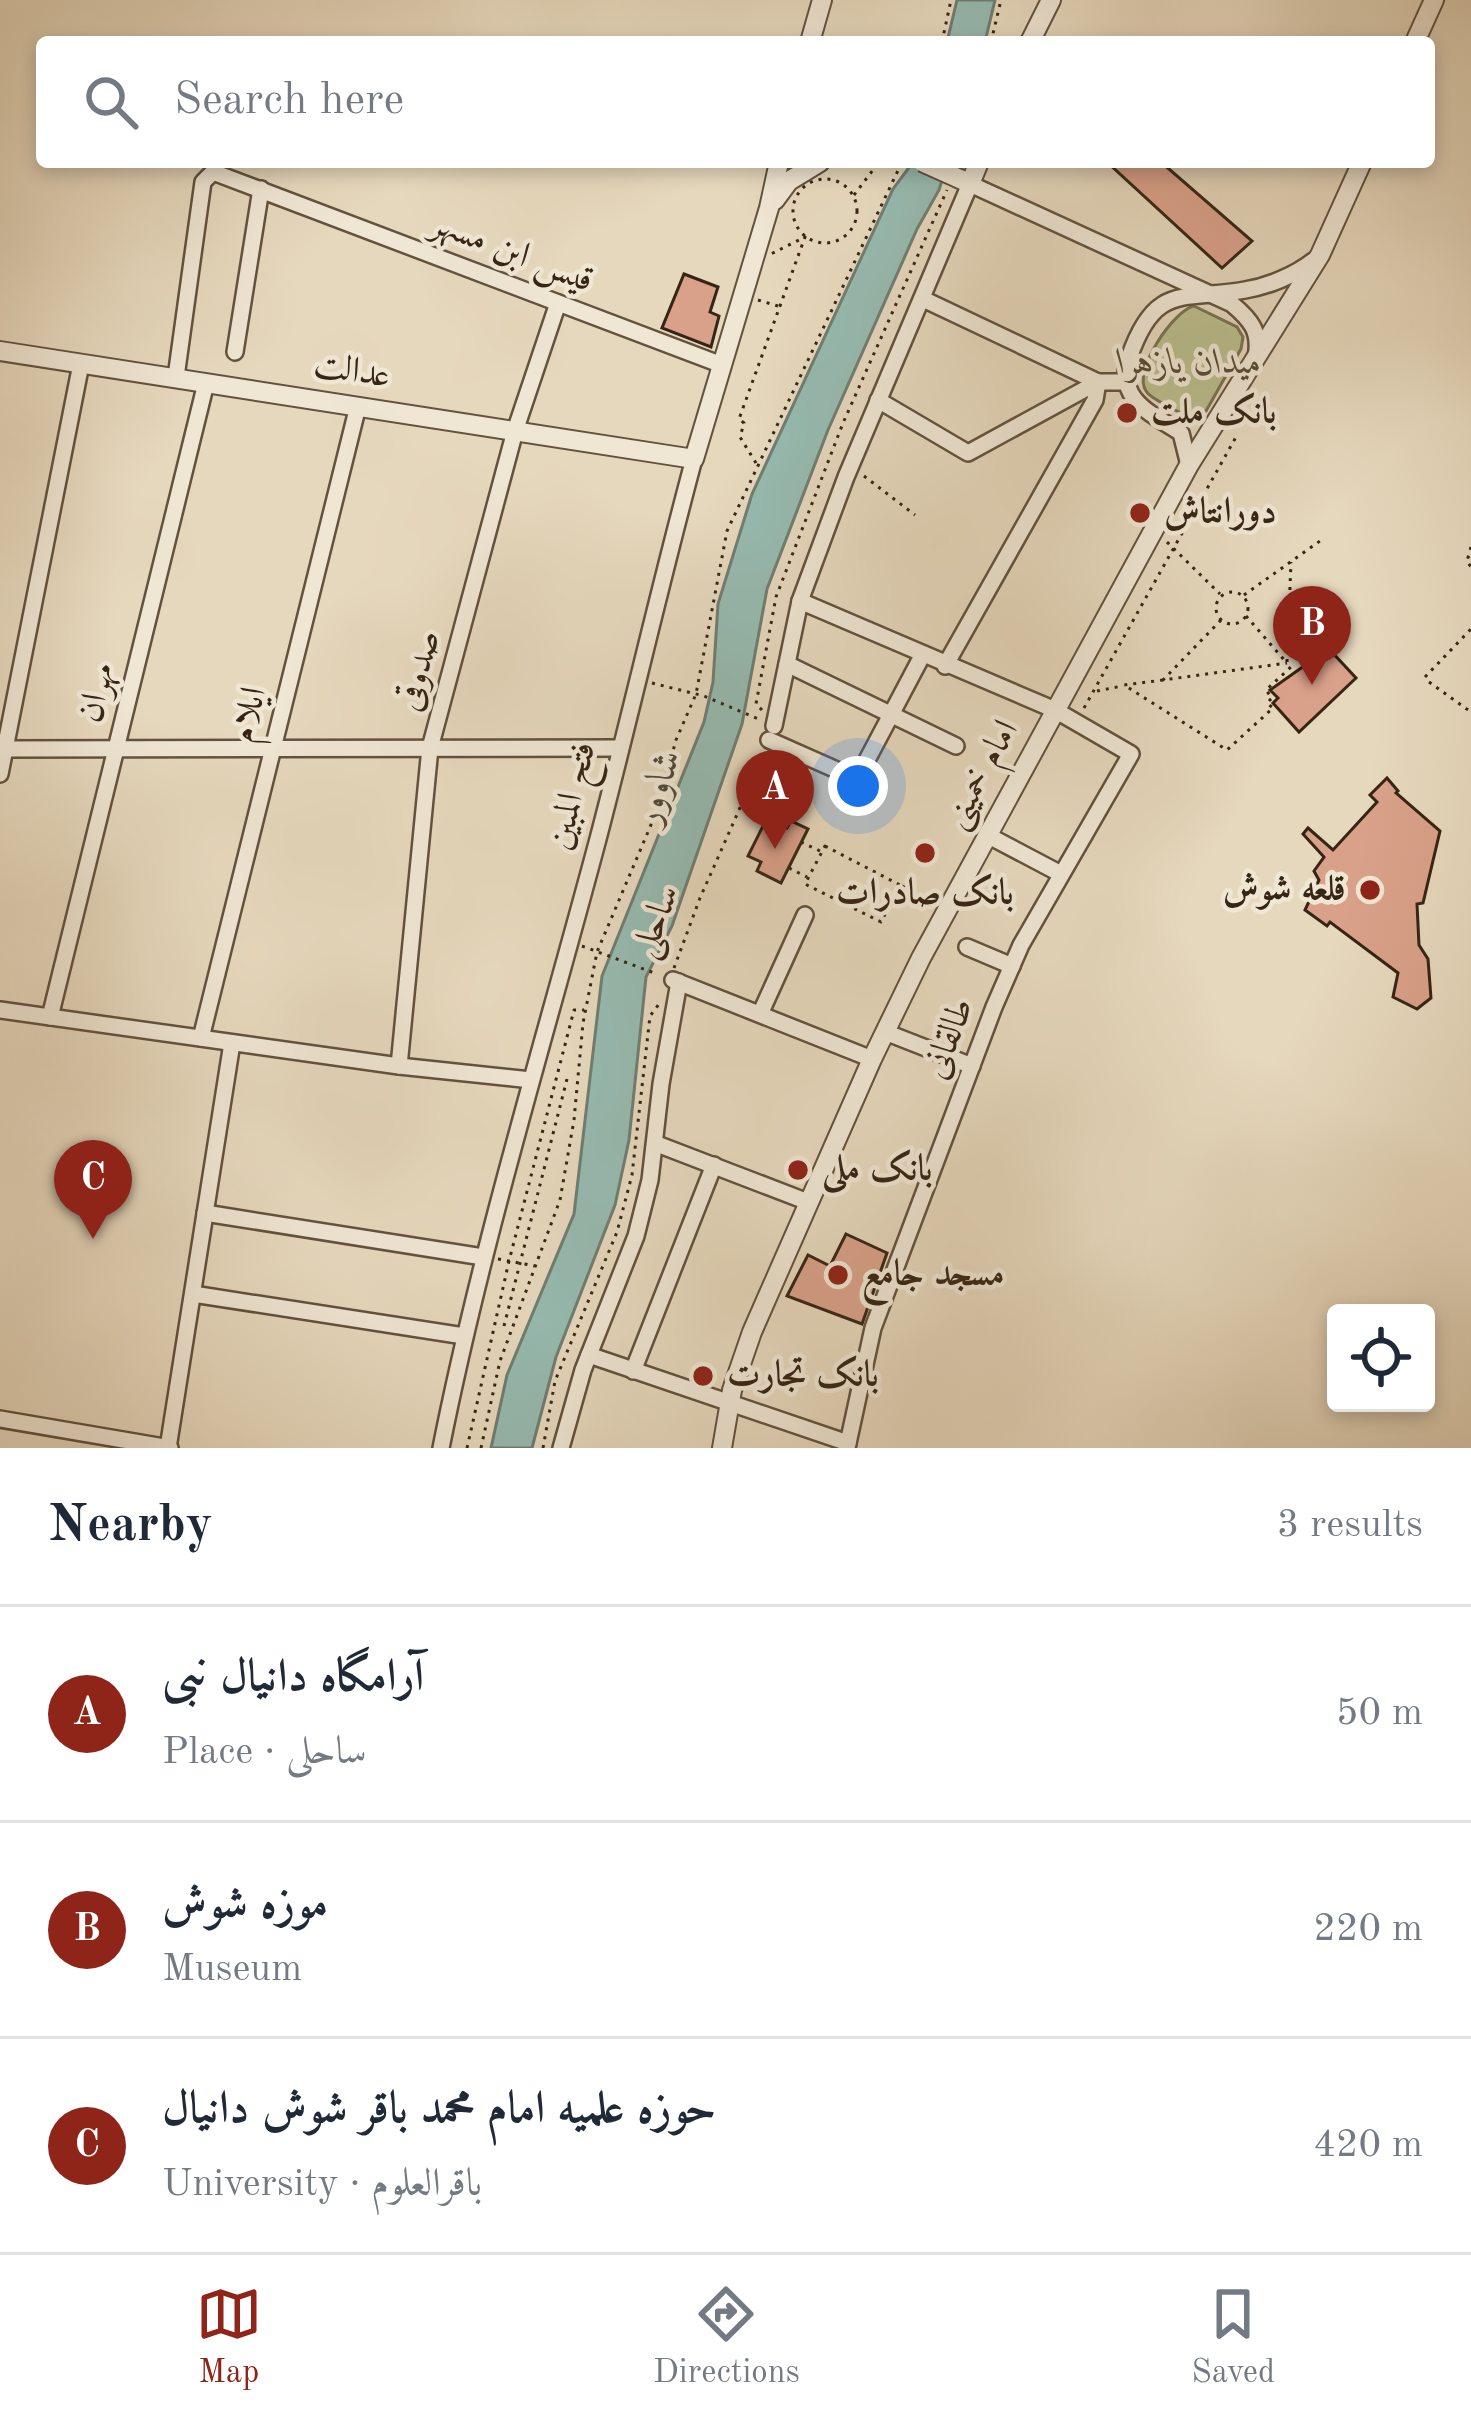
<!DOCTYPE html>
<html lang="en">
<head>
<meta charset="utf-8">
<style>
	body { margin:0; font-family:"Old Standard TT",Amiri,serif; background:#f2f2f3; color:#1f2937 }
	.controls { position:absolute; right:36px; bottom:36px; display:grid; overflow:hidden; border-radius:12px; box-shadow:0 6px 18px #0003 }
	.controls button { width:108px; height:108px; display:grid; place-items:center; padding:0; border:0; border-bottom:3px solid #e0e1e3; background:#fff; color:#1f2937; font:60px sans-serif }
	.you { position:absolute; left:858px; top:786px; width:42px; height:42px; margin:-30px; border:9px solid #fff; border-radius:50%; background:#1a73e8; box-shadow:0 0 0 18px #1a73e833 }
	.badge { display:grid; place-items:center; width:78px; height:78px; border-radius:50%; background:#8f2418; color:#fff; font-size:39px; font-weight:700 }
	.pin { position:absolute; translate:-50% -99px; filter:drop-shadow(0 3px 6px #0008) }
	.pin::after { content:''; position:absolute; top:63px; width:42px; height:36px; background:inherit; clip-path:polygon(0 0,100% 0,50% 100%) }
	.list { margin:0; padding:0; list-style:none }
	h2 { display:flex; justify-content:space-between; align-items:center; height:156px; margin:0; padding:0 48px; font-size:51px }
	h2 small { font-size:39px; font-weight:400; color:#747a83 }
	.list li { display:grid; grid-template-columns:78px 1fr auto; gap:36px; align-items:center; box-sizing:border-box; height:216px; padding:0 48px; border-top:3px solid #e0e1e3 }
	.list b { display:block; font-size:45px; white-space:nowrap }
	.list p { margin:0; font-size:39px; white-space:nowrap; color:#747a83 }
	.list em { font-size:39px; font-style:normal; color:#747a83 }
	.icon { flex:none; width:66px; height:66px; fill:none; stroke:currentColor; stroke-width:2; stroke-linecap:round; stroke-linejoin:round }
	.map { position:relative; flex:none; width:1471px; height:1448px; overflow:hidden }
	.search { position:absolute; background:#fff; box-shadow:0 6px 18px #0003; left:36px; right:36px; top:36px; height:132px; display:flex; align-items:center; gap:30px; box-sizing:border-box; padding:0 42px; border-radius:12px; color:#747a83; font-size:45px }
	.sheet { height:804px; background:#fff }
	nav { display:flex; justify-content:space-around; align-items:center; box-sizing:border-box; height:168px; border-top:3px solid #e0e1e3; background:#fff; font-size:33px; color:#747a83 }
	nav a { display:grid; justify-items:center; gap:6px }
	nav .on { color:#8f2418 }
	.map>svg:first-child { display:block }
	.green { fill:#babd8d; stroke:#787150; stroke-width:3 }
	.water { fill:#96bab0; stroke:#707e72; stroke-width:3 }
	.building { fill:#daa18a; stroke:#362514; stroke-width:3 }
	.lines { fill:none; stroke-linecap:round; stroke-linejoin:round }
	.minor-casing { stroke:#62523e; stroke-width:20 }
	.tertiary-casing { stroke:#62523e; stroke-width:22 }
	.path { stroke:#362514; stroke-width:3; stroke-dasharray:3 6; stroke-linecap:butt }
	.minor { stroke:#efe6d4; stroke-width:15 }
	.tertiary { stroke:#efe6d4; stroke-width:18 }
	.tertiary-bridge-casing { stroke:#62523e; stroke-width:22; stroke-linecap:butt }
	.tertiary-bridge { stroke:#efe6d4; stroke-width:18 }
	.poi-dot { fill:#8f2418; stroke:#efe6d4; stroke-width:4.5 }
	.labels { text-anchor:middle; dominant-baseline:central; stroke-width:9; stroke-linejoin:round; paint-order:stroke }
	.street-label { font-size:36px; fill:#362514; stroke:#efe6d4 }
	.park-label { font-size:36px; font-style:italic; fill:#574b32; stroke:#efe6d4 }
	.poi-label { font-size:36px; font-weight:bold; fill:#362514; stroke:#efe6d4; text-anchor:start }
	.water-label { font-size:39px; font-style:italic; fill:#4e4a3b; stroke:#efe6d4 }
</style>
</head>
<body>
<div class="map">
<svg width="1471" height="1448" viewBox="0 0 1471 1448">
	<rect width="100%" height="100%" fill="#e6d8bd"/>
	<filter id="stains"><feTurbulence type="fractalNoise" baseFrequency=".00167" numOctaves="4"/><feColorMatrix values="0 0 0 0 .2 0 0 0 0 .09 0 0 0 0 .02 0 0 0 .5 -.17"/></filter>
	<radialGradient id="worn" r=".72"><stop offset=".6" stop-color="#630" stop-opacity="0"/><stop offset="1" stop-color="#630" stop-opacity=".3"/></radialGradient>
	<path class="green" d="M1194 306 1237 327 1243 337 1241 349 1206 411C1191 416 1183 416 1170 407 1163 403 1150 398 1146 391 1132 371 1174 310 1194 306Z"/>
	<g class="water">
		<polygon points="957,0 995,0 985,42 947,42"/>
		<polygon points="913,162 948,162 939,190 917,229 828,430 767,589 742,724 672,926 646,977 629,1140 615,1205 556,1357 532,1448 491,1448 507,1375 574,1214 602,976 704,722 713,682 718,604 752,494 893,189"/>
	</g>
	<g class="building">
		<polygon points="1107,162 1161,162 1252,241 1222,268"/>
		<polygon points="684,274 718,287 710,312 719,316 711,347 662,328"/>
		<polygon points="1315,646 1324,654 1329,649 1356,678 1299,732 1273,703 1278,698 1270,690 1304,666 1303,656"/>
		<polygon points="1387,778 1398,791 1396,793 1440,831 1423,903 1417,904 1419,945 1428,959 1431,998 1417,1009 1393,997 1398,973 1330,922 1327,926 1305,910 1319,880 1314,871 1324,857 1303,834 1308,828 1333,850 1377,802 1370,795"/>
		<polygon points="767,818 787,828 791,821 808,829 781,883 757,871 761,862 748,856"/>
		<polygon points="846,1234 887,1253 862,1324 787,1296 808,1255 830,1266"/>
	</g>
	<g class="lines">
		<defs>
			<g id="minor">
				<polyline points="923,299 1098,382 1125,382"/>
				<polyline points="235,352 261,189"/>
				<polyline points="176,377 203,182 213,172 722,365"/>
				<polyline points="878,400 968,453 1098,382"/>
				<path d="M1189 465 1181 433C1152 414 1115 399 1129 358 1155 282 1183 301 1245 290 1269 286 1295 275 1313 261"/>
				<polyline points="800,601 1055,710 1131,754 1021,945 994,1007 873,1328 847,1448"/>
				<polyline points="787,664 956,746"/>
				<polyline points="945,666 1095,400 1098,382"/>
				<path d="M774 726 800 601 846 477 970 184 1232 304C1251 320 1261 332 1256 357"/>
				<polyline points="769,740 857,779 922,656"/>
				<polyline points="0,749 619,748"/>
				<polyline points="0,774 81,364"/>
				<polyline points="987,835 1061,874"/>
				<polyline points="967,947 1012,966"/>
				<polyline points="673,980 872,1059"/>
				<polyline points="0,1010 399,1066 531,1080"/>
				<polyline points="761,1012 805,915"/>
				<polyline points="50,1017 206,383"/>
				<polyline points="885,1032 972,1066"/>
				<polyline points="201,1038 358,406"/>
				<polyline points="399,1066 430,748 515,431 558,303"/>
				<polyline points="657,1144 808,1202"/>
				<polyline points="205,1213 483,1257"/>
				<polyline points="193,1294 464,1336"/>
				<polyline points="589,1355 848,1443"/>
				<polyline points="633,1371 714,1165"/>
				<polyline points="0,1419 170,1448"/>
				<polyline points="168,1448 232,1043"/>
				<path d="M441 1448C482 1242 544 1042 598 839 631 713 660 585 694 459"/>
				<polyline points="561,1448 583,1370 636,1236 650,1180 661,1084 679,982"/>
			</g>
			<g id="tertiary">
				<polyline points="810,42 822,0"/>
				<polyline points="1030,42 1051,0"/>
				<polyline points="1415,42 1434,0"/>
				<polyline points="960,179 970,184 979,162"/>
				<polyline points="775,200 789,181 820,162"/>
				<polyline points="0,351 694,459 769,208 779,162"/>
				<polyline points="722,1448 732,1390 752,1332 872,1059 921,958 1189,465 1320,255 1362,162"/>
			</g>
		</defs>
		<use href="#minor" class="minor-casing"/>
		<use href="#tertiary" class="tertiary-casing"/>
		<g class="path">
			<polyline points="942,42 951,0"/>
			<polyline points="991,42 1001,0"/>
			<circle cx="825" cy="211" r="32"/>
			<polyline points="854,195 879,162"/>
			<polyline points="758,300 778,306"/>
			<polyline points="756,463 740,437 744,423 739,419 805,237 771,254"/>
			<polyline points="864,476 915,515"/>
			<polyline points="1167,542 1220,594"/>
			<polyline points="1471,547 1467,561 1471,567"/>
			<circle cx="1232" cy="608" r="16"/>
			<polyline points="1244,595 1320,541"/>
			<polyline points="1246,616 1286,662"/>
			<polyline points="1221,620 1163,680 1287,663"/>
			<polyline points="1287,662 1291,562"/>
			<polyline points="1425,677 1471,629"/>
			<polyline points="1163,680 1124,685 1227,750 1273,708 1267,703 1272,698 1266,690 1291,667"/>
			<polyline points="1429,682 1471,712"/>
			<polyline points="652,683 704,696 761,720"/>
			<polyline points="1097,691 1122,686"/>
			<polyline points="1084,708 1236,437"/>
			<polyline points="762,710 756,704 776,597 843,423 947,190"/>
			<polyline points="801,842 820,851"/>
			<polygon points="825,846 900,885 881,922 805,884"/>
			<polyline points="789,868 807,877"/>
			<polyline points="902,886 918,894"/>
			<polyline points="582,946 657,974"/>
			<polyline points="674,968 700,898 763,756"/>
			<polyline points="498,1259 535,1266"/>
			<polyline points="504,1326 567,1079"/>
			<polyline points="467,1448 509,1261 574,1010 584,1010"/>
			<polyline points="481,1448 500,1361 560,1200 574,1120 583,1023 597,952 656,813 676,740 696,694 727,531 902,162"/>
			<polyline points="543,1448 555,1381 617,1232 632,1175 650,1016 659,1004"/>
		</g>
		<use href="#minor" class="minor"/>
		<use href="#tertiary" class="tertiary"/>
		<defs>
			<polyline id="tertiary-bridge" points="922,162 960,179"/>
		</defs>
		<use href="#tertiary-bridge" class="tertiary-bridge-casing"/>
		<use href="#tertiary-bridge" class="tertiary-bridge"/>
	</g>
	<g class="poi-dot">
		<circle cx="1127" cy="413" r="12"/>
		<circle cx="1140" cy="513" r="12"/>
		<circle cx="925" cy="853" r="12"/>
		<circle cx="1370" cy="890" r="12"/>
		<circle cx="798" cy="1170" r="12"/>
		<circle cx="838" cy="1275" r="12"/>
		<circle cx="703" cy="1376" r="12"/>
	</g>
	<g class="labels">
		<g class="street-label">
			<text transform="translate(512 253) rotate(21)">قیس ابن مسهر</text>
			<text transform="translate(352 372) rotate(9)">عدالت</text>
			<text transform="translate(420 671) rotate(-75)">صدوقی</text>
			<text transform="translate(98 693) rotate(-76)">مهران</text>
			<text transform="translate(250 715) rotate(-76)">ایلام</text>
			<text transform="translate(982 775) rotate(-61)">امام خمینی</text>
			<text transform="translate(573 796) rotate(-76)">فتح المبین</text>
			<text transform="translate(657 922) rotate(-69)">ساحلی</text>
			<text transform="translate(950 1039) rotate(-69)">طالقانی</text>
		</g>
		<g class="park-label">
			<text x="1190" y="364">میدان یازهرا</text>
		</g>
		<g class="poi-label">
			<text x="1151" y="413">بانک ملت</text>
			<text x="1164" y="513">دورانتاش</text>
			<text x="1346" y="890" text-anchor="end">قلعه شوش</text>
			<text x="925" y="894" text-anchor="middle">بانک صادرات</text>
			<text x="822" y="1170">بانک ملی</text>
			<text x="862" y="1275">مسجد جامع</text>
			<text x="727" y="1376">بانک تجارت</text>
		</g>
		<g class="water-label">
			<text transform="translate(659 787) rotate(-72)">شاوور</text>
		</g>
	</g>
	<rect width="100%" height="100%" filter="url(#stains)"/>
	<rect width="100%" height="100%" fill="url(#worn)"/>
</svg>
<div class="controls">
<button><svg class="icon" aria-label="locate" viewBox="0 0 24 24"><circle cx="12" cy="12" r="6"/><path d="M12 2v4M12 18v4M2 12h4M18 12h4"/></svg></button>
</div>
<div class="you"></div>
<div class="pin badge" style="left:775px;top:849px">A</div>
<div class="pin badge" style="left:1312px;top:685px">B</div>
<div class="pin badge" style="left:93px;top:1239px">C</div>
<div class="search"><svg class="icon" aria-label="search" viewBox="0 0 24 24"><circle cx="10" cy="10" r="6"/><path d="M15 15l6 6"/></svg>Search here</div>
</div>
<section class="sheet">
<h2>Nearby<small>3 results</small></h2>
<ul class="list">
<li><span class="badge">A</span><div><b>آرامگاه دانیال نبی</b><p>Place · ساحلی</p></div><em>50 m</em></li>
<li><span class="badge">B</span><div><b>موزه شوش</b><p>Museum</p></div><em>220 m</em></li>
<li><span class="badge">C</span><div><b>حوزه علمیه امام محمد باقر شوش دانیال</b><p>University · باقرالعلوم</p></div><em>420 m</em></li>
</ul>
</section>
<nav>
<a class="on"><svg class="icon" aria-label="map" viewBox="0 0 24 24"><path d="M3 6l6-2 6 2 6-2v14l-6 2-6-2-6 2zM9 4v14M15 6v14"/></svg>Map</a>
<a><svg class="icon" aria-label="directions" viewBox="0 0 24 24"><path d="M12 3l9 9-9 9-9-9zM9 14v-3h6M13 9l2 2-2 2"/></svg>Directions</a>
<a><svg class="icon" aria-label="saved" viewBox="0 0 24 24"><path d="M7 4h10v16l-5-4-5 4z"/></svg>Saved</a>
</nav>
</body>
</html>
